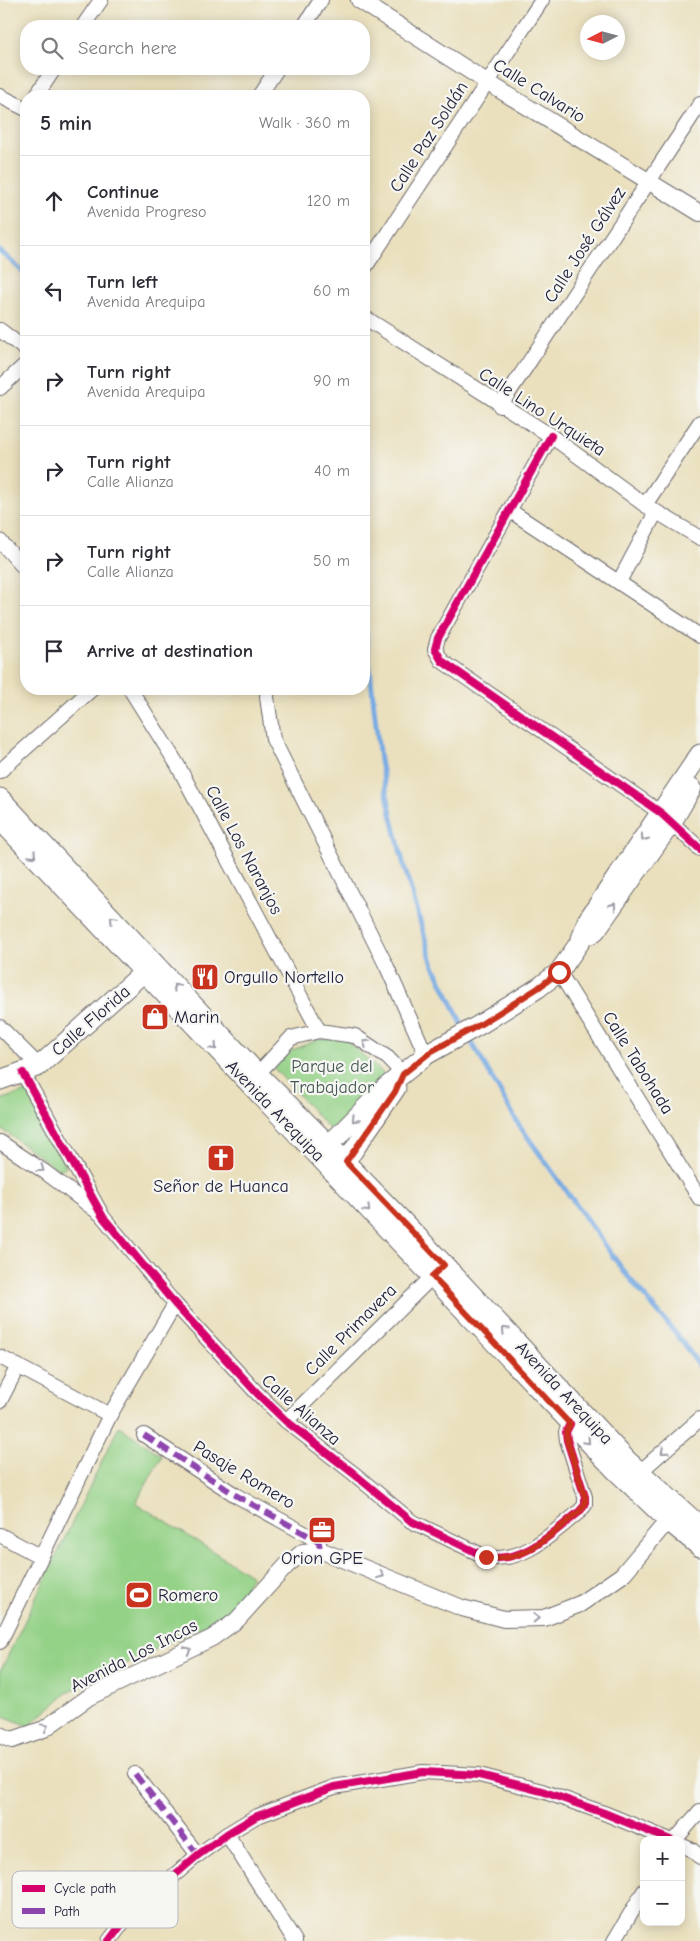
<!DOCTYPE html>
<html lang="en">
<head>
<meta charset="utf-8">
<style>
	body { margin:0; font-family:"Comic Neue",sans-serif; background:#f7f7f7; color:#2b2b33 }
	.controls { position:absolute; right:15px; bottom:15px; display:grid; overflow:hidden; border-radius:10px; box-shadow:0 2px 12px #0003 }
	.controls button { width:45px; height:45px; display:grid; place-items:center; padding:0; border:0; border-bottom:1px solid #e1e1e2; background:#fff; color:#2b2b33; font:25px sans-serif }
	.compass { position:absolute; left:580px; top:15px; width:45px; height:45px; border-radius:50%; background:#fff; box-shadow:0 2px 12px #0003; rotate:264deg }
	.stop { position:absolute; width:15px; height:15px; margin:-11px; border:4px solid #c8321e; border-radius:50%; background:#fff }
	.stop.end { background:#c8321e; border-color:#fff; box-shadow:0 1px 5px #0008 }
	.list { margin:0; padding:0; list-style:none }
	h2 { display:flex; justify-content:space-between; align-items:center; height:65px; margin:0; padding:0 20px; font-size:21px }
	h2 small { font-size:16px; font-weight:400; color:#7c7c81 }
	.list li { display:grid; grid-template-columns:32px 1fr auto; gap:15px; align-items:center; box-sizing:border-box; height:90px; padding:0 20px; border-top:1px solid #e1e1e2 }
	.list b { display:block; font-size:19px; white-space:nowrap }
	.list p { margin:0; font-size:16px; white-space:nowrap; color:#7c7c81 }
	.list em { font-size:16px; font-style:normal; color:#7c7c81 }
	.icon { flex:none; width:28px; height:28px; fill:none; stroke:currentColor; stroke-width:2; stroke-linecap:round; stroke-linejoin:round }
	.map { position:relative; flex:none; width:700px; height:1941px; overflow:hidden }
	.search { position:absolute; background:#fff; box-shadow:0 2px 12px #0003; left:20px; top:20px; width:350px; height:55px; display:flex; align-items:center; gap:12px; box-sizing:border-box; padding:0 18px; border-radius:20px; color:#7c7c81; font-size:19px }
	.panel { position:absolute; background:#fff; box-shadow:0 2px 12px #0003; left:20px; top:90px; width:350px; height:605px; border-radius:20px }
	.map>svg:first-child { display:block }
	.green { fill:#94d287; stroke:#5b7a61 }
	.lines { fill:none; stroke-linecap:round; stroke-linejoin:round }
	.stream { stroke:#77aae3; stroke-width:5 }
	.minor-casing { stroke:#686468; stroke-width:16 }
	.tertiary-casing { stroke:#686468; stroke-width:18 }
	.secondary-casing { stroke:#686468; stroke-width:21 }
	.minor { stroke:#fff; stroke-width:14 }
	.tertiary { stroke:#fff; stroke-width:16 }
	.secondary { stroke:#fff; stroke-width:19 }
	.quiet { stroke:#8e44ad; stroke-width:6; stroke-dasharray:12 6; stroke-linecap:butt }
	.cycleway-casing { stroke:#f6f6f2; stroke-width:11 }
	.cycleway { stroke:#d6006c; stroke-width:8 }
	.oneway { stroke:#9c9ca7 }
	.route { stroke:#c8321e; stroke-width:6 }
	.labels { text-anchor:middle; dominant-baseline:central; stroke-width:4.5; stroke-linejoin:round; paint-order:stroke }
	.street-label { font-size:18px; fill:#22223b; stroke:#f6f6f2 }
	.poi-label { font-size:18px; fill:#22223b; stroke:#f6f6f2; text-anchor:start }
	.park-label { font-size:18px; fill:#445752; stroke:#f6f6f2 }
	.key { fill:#f6f6f2; stroke:#b6b6bb; stroke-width:1 }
	.key-label { font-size:14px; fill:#22223b }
</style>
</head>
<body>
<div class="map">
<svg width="700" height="1941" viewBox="0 0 700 1941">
	<rect width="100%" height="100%" fill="#f6f6f2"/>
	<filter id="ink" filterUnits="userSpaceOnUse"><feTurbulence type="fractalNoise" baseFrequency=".02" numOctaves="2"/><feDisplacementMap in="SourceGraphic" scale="10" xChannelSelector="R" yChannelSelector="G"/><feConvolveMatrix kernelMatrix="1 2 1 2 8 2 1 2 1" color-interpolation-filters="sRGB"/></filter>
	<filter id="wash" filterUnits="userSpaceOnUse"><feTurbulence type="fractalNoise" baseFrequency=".0096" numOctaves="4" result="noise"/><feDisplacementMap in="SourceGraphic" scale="20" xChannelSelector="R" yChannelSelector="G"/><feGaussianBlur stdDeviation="1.12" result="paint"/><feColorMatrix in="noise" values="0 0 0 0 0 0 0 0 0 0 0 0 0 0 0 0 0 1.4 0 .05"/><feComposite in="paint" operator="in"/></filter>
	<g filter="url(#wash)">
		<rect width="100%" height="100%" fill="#eae0bd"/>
		<g class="green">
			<polygon points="344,1038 386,1076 331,1131 272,1066 290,1051 319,1039"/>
			<polygon points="28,1091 66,1167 59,1170 0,1128 0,1100"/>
			<polygon points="119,1426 162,1456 136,1503 252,1576 228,1614 68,1692 29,1726 0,1715 0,1672"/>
		</g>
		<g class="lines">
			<g class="stream">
				<polyline points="0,251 23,272 26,272"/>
				<polyline points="364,616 380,761 392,818 404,866 432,962 464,1028"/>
				<polyline points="468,1036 519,1125 625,1273 678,1336 700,1367"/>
			</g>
		</g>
	</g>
	<g filter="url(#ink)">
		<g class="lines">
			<defs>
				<g id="minor">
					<polyline points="83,26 101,0"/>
					<polyline points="304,26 321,0"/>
					<polyline points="0,96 26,109"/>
					<polyline points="36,96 54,69"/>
					<polyline points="259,96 277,69"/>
					<polyline points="364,269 542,0"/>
					<polyline points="364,317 551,436 645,505 700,538"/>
					<polyline points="0,330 26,350"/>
					<polyline points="0,388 26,364"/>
					<polyline points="500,406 700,104"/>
					<polyline points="551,436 438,638 435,649 442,661 661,813 700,849"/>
					<polyline points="645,505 700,422"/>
					<polyline points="509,510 700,636"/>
					<polyline points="0,541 26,570"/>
					<polyline points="619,582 656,512"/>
					<polyline points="130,689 177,764 319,1031"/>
					<polyline points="268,689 267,697 273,739 387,967 426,1055"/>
					<polyline points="0,771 92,689"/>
					<polyline points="559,972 700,1199"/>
					<polyline points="0,1027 39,1066"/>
					<path d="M23 1073 103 1217 175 1304 257 1393 286 1421 353 1473 411 1521 486 1557C523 1564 552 1533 579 1512L585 1505V1497L567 1440 566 1432 570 1424"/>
					<polyline points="252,1080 291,1038 319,1031 355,1036 388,1058 403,1074"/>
					<polyline points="0,1142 45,1172 99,1213"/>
					<polyline points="0,1357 110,1415"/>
					<polyline points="0,1401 18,1366"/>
					<polyline points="286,1421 438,1271"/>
					<polyline points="144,1435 237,1496 313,1538 319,1543 320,1550"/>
					<polyline points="633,1478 700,1419"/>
					<polyline points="0,1535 41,1557"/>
					<polyline points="0,1642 110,1415 175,1304"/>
					<polyline points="135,1774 198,1855"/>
					<polyline points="227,1834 295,1941"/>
					<polyline points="675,1840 700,1811"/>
					<polyline points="681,1845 692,1850 700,1857"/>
					<polyline points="109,1941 130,1913 198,1855 227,1834 255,1817 334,1787 423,1772 479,1775 542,1791 604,1813 670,1840"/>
					<polyline points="614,1941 644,1891"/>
				</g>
				<g id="tertiary">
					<polyline points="359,0 487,82 700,213"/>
					<polyline points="0,1735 12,1740 44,1729 89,1697 212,1638 237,1620 287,1565 303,1552 320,1550 462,1608 504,1619 544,1618 580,1604 622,1575 675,1512"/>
				</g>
				<g id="secondary">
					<polyline points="0,798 257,1073 328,1144 424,1243 627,1460 700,1526"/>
					<polyline points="0,820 616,1471 667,1520 700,1547"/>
					<polyline points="591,934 596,930 672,822 692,788"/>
					<polyline points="0,1080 39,1066 153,964"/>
					<polyline points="319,1152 339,1135 385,1088 426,1055 481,1024 538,988 559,972 580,942 587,921 700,754"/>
					<polyline points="336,1171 353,1151 396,1088"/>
				</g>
			</defs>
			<use href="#minor" class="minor-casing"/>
			<use href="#tertiary" class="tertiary-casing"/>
			<use href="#secondary" class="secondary-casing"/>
			<use href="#minor" class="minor"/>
			<use href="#tertiary" class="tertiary"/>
			<use href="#secondary" class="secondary"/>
			<g class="quiet">
				<polyline points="144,1435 237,1496 313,1538 319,1543 320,1550"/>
				<polyline points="135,1774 198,1855"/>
			</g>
			<defs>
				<g id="cycleway">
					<polyline points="551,436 438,638 435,649 442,661 661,813 700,849"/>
					<path d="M23 1073 103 1217 175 1304 257 1393 286 1421 353 1473 411 1521 486 1557C523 1564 552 1533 579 1512L585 1505V1497L567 1440 566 1432 570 1424"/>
					<polyline points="109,1941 130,1913 198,1855 227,1834 255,1817 334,1787 423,1772 479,1775 542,1791 604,1813 670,1840"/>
				</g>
			</defs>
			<use href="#cycleway" class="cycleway-casing"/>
			<use href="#cycleway" class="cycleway"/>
		</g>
		<defs><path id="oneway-chevron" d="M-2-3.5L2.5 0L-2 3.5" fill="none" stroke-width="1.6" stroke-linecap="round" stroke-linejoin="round" transform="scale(1.25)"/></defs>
		<g class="oneway">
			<use href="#oneway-chevron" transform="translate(644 838) rotate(125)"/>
			<use href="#oneway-chevron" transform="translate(33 855) rotate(47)"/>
			<use href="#oneway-chevron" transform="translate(613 906) rotate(-55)"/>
			<use href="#oneway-chevron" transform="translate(113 919) rotate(-133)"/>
			<use href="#oneway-chevron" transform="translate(176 987) rotate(-133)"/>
			<use href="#oneway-chevron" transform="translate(366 1043) rotate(-146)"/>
			<use href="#oneway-chevron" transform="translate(214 1047) rotate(46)"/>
			<use href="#oneway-chevron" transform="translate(355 1119) rotate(134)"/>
			<use href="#oneway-chevron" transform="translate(41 1169) rotate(36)"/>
			<use href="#oneway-chevron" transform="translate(367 1209) rotate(46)"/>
			<use href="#oneway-chevron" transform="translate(505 1330) rotate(-133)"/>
			<use href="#oneway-chevron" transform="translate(587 1441) rotate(47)"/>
			<use href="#oneway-chevron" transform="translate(664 1451) rotate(139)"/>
			<use href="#oneway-chevron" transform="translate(381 1575) rotate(22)"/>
			<use href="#oneway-chevron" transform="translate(536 1618) rotate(-2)"/>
			<use href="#oneway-chevron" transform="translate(188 1650) rotate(-26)"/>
			<use href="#oneway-chevron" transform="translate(45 1727) rotate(-29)"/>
		</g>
	</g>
	<g class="lines" filter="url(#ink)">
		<path class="route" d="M486 1557C523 1565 552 1533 579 1512L585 1505V1497L567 1440 566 1432 570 1424 432 1276 444 1265 346 1162 395 1092 403 1074 432 1051 481 1024 538 988 559 972"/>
	</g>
	<defs>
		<symbol id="restaurant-square" viewBox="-11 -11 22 22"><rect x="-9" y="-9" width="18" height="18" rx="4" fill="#c8321e" stroke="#f6f6f2"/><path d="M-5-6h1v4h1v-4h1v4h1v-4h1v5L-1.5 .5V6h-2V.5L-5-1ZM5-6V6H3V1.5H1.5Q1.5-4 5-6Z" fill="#fff"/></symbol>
		<symbol id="shop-square" viewBox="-11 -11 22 22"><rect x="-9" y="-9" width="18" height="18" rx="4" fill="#c8321e" stroke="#f6f6f2"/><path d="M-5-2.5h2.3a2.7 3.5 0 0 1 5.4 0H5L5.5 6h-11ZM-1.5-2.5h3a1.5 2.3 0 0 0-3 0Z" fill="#fff"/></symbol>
		<symbol id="church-square" viewBox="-11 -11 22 22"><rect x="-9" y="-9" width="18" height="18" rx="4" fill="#c8321e" stroke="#f6f6f2"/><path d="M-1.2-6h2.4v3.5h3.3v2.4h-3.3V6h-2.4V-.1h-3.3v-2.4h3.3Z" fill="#fff"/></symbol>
		<symbol id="office-square" viewBox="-11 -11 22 22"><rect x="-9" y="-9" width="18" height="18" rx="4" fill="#c8321e" stroke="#f6f6f2"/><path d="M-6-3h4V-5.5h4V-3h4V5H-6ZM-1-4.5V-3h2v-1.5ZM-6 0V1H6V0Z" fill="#fff"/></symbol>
		<symbol id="stadium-square" viewBox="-11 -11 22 22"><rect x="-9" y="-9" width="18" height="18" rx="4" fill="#c8321e" stroke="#f6f6f2"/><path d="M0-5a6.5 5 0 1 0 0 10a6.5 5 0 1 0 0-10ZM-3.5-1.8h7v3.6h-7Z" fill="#fff"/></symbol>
	</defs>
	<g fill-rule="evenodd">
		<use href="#restaurant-square" x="189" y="961" width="32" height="32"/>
		<use href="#shop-square" x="139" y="1001" width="32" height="32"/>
		<use href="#church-square" x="205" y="1142" width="32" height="32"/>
		<use href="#office-square" x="306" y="1514" width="32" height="32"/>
		<use href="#stadium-square" x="123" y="1579" width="32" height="32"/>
	</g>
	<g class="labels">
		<g class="street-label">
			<text transform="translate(539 91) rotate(32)">Calle Calvario</text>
			<text transform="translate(429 137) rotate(-57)">Calle Paz Soldán</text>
			<text transform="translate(585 245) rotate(-57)">Calle José Gálvez</text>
			<text transform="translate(542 412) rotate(33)">Calle Lino Urquieta</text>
			<text transform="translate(244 850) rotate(62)">Calle Los Naranjos</text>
			<text transform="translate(91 1021) rotate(-41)">Calle Florida</text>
			<text transform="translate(638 1063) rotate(58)">Calle Tabohada</text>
			<text transform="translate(275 1111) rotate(46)">Avenida Arequipa</text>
			<text transform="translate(351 1330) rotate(-45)">Calle Primavera</text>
			<text transform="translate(564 1393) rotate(47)">Avenida Arequipa</text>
			<text transform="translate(301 1410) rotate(41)">Calle Alianza</text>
			<text transform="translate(244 1475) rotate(31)">Pasaje Romero</text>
			<text transform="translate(134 1656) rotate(-27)">Avenida Los Incas</text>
		</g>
		<g class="poi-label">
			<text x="224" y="977">Orgullo Nortello</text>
			<text x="174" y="1017">Marin</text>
			<text x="221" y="1186" text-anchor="middle">Señor de Huanca</text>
			<text x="322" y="1558" text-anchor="middle">Orion GPE</text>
			<text x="158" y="1595">Romero</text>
		</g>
		<g class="park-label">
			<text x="332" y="1066">Parque del<tspan x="332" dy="21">Trabajador</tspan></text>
		</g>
	</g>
	<rect x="12" y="1871" width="166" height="57" rx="8" class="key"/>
	<rect x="22" y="1885" width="23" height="7" fill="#d6006c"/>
	<rect x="22" y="1908" width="23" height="6" fill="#8e44ad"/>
	<g class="key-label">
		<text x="54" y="1893">Cycle path</text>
		<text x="54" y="1916">Path</text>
	</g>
</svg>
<div class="controls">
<button>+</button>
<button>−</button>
</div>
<svg class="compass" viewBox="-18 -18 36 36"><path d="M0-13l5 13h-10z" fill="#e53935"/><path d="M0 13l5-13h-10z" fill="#7c7c81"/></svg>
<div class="stop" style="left:559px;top:972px"></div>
<div class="stop end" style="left:486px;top:1557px"></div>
<div class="search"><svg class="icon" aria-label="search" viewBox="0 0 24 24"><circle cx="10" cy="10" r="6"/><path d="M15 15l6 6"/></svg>Search here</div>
<section class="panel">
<h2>5 min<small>Walk · 360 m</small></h2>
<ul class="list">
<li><svg class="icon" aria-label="ahead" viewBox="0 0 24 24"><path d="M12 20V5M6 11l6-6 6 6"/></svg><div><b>Continue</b><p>Avenida Progreso</p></div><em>120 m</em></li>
<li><svg class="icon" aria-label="left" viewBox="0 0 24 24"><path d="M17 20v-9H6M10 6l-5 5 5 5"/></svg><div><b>Turn left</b><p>Avenida Arequipa</p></div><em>60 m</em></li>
<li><svg class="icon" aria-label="right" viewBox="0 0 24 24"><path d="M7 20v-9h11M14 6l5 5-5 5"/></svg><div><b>Turn right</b><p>Avenida Arequipa</p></div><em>90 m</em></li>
<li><svg class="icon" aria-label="right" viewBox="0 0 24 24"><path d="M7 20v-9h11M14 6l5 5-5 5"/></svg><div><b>Turn right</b><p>Calle Alianza</p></div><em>40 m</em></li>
<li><svg class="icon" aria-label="right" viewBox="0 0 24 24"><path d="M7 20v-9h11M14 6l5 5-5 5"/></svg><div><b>Turn right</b><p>Calle Alianza</p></div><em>50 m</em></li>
<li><svg class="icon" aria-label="arrive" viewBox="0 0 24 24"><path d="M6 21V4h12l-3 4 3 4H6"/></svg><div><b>Arrive at destination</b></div></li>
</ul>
</section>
</div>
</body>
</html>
